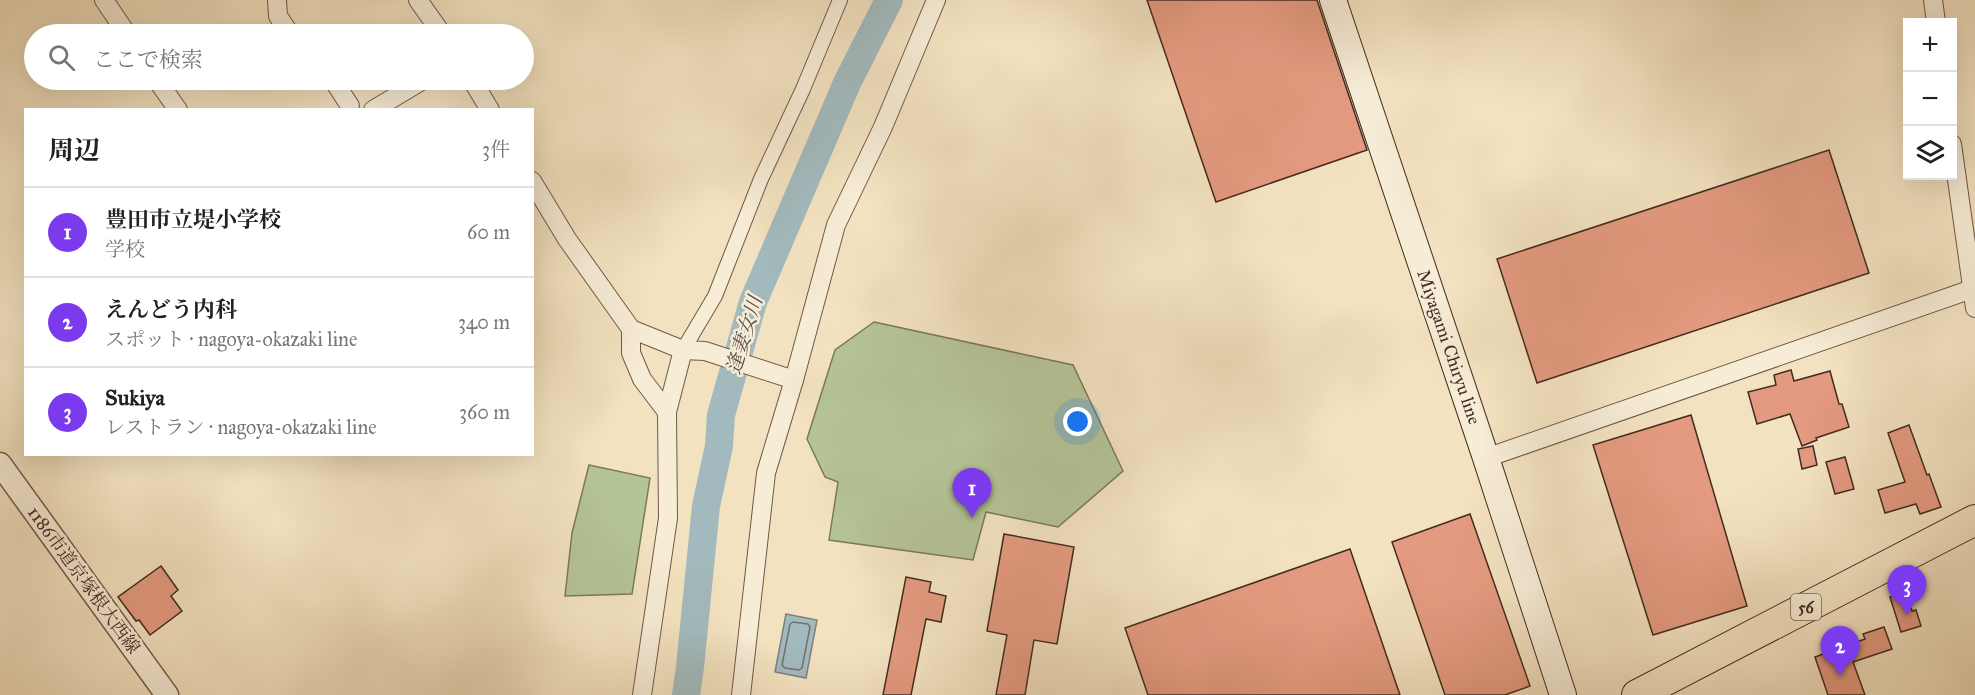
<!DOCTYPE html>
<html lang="ja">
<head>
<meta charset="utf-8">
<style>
	body { margin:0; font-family:"IM FELL Great Primer","Noto Serif JP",serif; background:#f6f6f6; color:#222 }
	.controls { position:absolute; right:18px; top:18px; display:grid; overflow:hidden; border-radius:0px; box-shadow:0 6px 24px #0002 }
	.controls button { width:54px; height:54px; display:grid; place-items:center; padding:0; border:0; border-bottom:2px solid #e0e0e0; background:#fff; color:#222; font:30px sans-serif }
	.you { position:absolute; left:1078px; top:422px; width:21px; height:21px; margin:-15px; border:4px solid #fff; border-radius:50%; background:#1a73e8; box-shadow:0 0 0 9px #1a73e833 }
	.badge { display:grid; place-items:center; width:39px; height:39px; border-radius:50%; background:#7c3aed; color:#fff; font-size:20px; font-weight:700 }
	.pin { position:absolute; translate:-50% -50px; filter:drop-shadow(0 2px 3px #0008) }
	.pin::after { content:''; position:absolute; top:32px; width:21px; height:18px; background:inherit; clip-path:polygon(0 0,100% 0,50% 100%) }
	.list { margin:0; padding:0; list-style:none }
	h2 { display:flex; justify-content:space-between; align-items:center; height:78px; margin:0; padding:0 24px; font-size:26px }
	h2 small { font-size:20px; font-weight:400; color:#767676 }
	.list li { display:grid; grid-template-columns:39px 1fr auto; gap:18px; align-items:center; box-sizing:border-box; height:90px; padding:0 24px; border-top:2px solid #e0e0e0 }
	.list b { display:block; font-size:22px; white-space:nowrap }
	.list p { margin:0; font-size:20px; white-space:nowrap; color:#767676 }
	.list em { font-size:20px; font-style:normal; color:#767676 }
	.icon { flex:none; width:33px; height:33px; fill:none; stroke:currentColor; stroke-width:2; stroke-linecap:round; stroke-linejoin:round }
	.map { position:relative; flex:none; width:1975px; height:695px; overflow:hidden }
	.search { position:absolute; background:#fff; box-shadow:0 6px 24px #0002; left:24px; top:24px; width:510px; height:66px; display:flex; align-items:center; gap:15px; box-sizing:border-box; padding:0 21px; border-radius:33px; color:#767676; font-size:22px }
	.panel { position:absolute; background:#fff; box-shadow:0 6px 24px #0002; left:24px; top:108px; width:510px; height:348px; border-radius:0px }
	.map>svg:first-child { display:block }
	.green { fill:#b5c497; stroke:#7c785c; stroke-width:1.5 }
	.water { fill:#a2babe; stroke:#7c817f; stroke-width:1.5 }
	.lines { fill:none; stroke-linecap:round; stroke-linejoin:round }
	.shore { stroke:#727270; stroke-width:1.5 }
	.river { stroke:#a2babe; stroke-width:28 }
	.building { fill:#e49a80; stroke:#422b21; stroke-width:1.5 }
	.pedestrian-casing { stroke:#6e5949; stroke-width:16 }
	.minor-casing { stroke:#6e5949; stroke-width:20 }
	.tertiary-casing { stroke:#6e5949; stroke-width:25 }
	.secondary-casing { stroke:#422b21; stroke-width:28 }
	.primary-casing { stroke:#422b21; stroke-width:32 }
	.pedestrian { stroke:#f7ecd6; stroke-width:14 }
	.minor { stroke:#f7ecd6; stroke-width:18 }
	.tertiary { stroke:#f7ecd6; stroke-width:22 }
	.secondary { stroke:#f7ecd6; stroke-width:26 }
	.primary { stroke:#f3e2c0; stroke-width:30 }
	.labels { text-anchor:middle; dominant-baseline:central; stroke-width:5; stroke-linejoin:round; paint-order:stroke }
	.shield { fill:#f7ecd6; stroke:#786557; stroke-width:1.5 }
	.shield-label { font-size:16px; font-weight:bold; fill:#422b21 }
	.street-label { font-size:18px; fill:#422b21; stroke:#f7ecd6 }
	.water-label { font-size:20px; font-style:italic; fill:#5a4f48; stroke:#f7ecd6 }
</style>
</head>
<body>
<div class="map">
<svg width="1975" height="695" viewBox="0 0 1975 695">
	<rect width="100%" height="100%" fill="#f3e2c0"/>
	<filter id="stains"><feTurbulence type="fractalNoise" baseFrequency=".00333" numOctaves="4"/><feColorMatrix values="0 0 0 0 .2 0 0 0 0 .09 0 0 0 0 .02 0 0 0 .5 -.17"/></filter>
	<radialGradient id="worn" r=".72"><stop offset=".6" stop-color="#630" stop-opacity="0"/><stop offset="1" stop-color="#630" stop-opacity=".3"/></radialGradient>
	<g class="green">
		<polygon points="874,322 1073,365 1123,471 1058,527 986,512 973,560 829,540 838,482 825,477 807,439 835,350"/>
		<polygon points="589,465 650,478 632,594 565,596 572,533"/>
	</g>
	<polygon class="water" points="786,614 817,620 806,678 775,672"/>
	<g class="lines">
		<polygon class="shore" points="793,622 808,624 810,627 802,668 799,670 785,668 782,665 790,624"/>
		<polyline class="river" points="686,695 690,667 706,506 719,446 721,415 753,302 847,83 889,0"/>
	</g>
	<g class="building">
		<polygon points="1147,0 1317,0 1367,150 1216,202"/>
		<polygon points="1829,150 1869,273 1537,383 1497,259"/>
		<polygon points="1791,370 1794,381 1830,371 1839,404 1842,404 1849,427 1816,438 1817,440 1802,446 1790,414 1757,424 1748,392 1776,385 1774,375"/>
		<polygon points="1691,415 1747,606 1653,635 1593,445"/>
		<polygon points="1909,425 1927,475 1929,474 1941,507 1920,514 1916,504 1885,513 1878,490 1905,482 1888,433"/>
		<polygon points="1813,446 1817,465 1802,469 1798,449"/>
		<polygon points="1845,457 1854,489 1835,494 1826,462"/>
		<polygon points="1470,514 1530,686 1505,695 1445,695 1392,542"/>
		<polygon points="1004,534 1074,547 1057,644 1034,640 1025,695 996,695 1007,635 987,631"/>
		<polygon points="1350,549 1400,695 1148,695 1125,628"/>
		<polygon points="161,566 178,590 171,596 182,611 150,635 139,620 136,621 118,597"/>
		<polygon points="906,577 931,582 929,592 946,596 941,622 926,619 911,695 883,695"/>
		<polygon points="1906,592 1912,611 1916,610 1921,626 1901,632 1890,597"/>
		<polygon points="1884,627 1892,649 1853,662 1865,695 1828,695 1815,657 1865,639 1863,634"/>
	</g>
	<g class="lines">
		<defs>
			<polyline id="pedestrian" points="683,350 715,296 761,179 803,89 840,0"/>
			<g id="minor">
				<polyline points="104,0 127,34"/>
				<polyline points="277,0 278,16 290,34"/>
				<polyline points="418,0 442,34"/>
				<polyline points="1933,0 1936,22"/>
				<polyline points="157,80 178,110"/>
				<polyline points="333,80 350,106"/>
				<polyline points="472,80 490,110"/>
				<polyline points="373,110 423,80"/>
				<polyline points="1952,144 1975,308"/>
				<polyline points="532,181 567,239 631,329 683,350 705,351 794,380 766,473 741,695"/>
				<polyline points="631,329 631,353 642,379 667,412"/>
				<polyline points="794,380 836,225 883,127 936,0"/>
				<polyline points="1486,458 1975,288"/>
				<polyline points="642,695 668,518 667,412 683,350"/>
			</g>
			<polyline id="tertiary" points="0,464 167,695"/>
			<polyline id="secondary" points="1333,0 1486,458 1563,695"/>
			<polyline id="primary" points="1637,695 1975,520"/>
		</defs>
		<use href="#pedestrian" class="pedestrian-casing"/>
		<use href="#minor" class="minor-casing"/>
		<use href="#tertiary" class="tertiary-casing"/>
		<use href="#secondary" class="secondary-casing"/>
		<use href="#primary" class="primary-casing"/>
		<use href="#pedestrian" class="pedestrian"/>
		<use href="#minor" class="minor"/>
		<use href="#tertiary" class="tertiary"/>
		<use href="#secondary" class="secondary"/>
		<use href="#primary" class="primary"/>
	</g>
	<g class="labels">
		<rect class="shield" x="1791" y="594" width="30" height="26" rx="4.5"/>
		<g class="shield-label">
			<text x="1806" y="607">56</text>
		</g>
		<g class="street-label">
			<text transform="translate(1449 347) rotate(71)">Miyagami Chiryu line</text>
			<text transform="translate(84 580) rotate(54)">1186市道京塚根大西線</text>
		</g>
		<g class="water-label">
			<text transform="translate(744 335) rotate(-73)">逢妻女川</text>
		</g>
	</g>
	<rect width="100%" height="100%" filter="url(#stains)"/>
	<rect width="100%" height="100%" fill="url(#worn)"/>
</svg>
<div class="controls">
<button>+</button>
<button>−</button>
<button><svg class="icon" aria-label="layers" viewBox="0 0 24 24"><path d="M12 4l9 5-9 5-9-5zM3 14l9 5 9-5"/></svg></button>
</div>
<div class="you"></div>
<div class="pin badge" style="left:972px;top:518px">1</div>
<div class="pin badge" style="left:1840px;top:676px">2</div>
<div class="pin badge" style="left:1907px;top:615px">3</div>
<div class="search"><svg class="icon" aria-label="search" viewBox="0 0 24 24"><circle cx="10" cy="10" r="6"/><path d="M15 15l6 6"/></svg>ここで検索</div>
<section class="panel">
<h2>周辺<small>3件</small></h2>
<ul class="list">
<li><span class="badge">1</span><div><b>豊田市立堤小学校</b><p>学校</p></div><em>60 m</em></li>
<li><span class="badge">2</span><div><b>えんどう内科</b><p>スポット · nagoya-okazaki line</p></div><em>340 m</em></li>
<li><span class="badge">3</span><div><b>Sukiya</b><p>レストラン · nagoya-okazaki line</p></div><em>360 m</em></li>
</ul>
</section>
</div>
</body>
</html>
